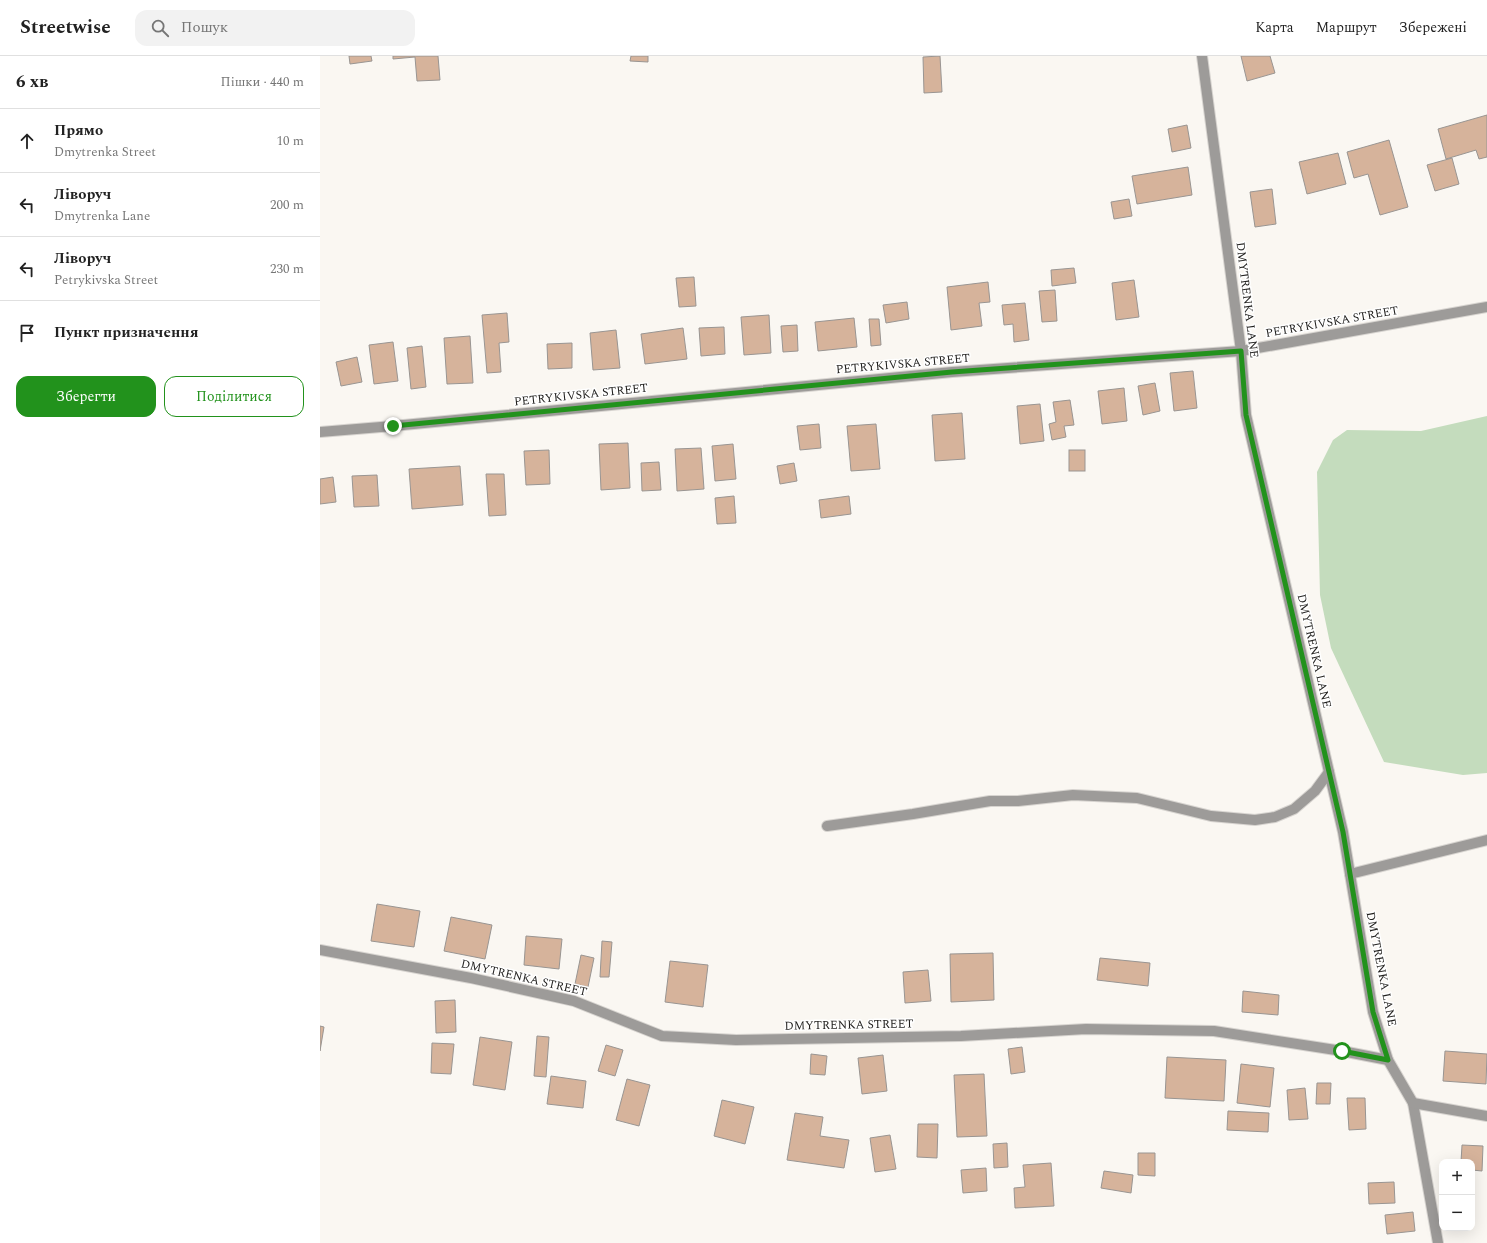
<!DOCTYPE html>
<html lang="uk">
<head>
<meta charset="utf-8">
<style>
	body { margin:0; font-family:Spectral,serif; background:#f2f2f2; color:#222 }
	.controls { position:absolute; right:12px; bottom:12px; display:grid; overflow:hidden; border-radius:8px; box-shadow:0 4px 16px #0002 }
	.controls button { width:36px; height:36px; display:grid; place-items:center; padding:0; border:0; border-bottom:1px solid #e0e0e0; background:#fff; color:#222; font:20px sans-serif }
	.stop { position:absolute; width:12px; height:12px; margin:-9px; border:3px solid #22921c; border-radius:50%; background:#fff }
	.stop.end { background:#22921c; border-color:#fff; box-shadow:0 1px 4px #0008 }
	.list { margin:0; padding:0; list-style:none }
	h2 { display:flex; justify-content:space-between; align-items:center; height:52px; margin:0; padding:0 16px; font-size:17px }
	h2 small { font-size:13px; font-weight:400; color:#767676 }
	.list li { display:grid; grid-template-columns:26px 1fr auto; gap:12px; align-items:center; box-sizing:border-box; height:64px; padding:0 16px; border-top:1px solid #e0e0e0 }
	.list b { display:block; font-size:15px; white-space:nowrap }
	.list p { margin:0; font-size:13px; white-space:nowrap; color:#767676 }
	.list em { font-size:13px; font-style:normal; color:#767676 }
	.actions { display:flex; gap:8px; padding:12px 16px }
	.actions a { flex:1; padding:9px 0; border:1px solid #22921c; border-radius:12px; text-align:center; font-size:14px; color:#22921c }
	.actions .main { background:#22921c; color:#fff }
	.icon { flex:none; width:22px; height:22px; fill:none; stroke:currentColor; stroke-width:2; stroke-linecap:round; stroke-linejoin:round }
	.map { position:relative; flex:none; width:1167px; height:1187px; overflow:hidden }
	header { display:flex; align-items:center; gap:24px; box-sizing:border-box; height:56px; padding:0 20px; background:#fff; border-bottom:1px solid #e0e0e0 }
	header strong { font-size:19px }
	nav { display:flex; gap:22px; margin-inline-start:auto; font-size:14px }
	.search { width:280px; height:36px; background:#f2f2f2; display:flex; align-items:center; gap:10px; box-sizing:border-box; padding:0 14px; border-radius:12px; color:#767676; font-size:15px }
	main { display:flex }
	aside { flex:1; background:#fff }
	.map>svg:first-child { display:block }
	.green { fill:#c4dcbd }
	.building { fill:#d6b39b; stroke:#999592 }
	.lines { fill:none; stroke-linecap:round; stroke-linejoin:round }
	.minor-casing { stroke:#d7d4d0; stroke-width:12 }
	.minor { stroke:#9d9b99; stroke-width:10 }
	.route { stroke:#22921c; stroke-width:5 }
	.labels { text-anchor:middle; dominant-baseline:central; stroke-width:3; stroke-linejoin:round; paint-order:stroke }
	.street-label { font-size:12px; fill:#201f1d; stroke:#fff }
</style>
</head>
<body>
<header>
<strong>Streetwise</strong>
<div class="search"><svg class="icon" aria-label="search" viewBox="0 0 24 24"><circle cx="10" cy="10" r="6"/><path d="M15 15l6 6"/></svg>Пошук</div>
<nav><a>Карта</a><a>Маршрут</a><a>Збережені</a></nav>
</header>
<main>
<aside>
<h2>6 хв<small>Пішки · 440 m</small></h2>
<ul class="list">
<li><svg class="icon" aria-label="ahead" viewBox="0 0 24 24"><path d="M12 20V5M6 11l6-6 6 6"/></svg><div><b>Прямо</b><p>Dmytrenka Street</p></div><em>10 m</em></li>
<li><svg class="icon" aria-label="left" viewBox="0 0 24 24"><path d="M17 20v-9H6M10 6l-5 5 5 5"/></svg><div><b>Ліворуч</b><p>Dmytrenka Lane</p></div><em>200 m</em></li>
<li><svg class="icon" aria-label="left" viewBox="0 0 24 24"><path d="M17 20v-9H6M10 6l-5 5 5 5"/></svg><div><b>Ліворуч</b><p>Petrykivska Street</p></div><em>230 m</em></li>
<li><svg class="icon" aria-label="arrive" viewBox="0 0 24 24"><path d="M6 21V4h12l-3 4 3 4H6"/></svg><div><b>Пункт призначення</b></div></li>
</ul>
<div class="actions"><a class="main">Зберегти</a><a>Поділитися</a></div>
</aside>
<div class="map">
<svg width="1167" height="1187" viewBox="0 0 1167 1187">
	<rect width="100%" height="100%" fill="#faf7f2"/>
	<polygon class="green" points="1167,360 1167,717 1143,719 1064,706 1011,592 1000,539 997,416 1013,384 1027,374 1101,375"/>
	<g class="building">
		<polygon points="29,0 51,0 52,5 30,8"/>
		<polygon points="73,0 118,0 120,24 97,25 95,1 73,3"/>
		<polygon points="311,0 328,0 328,6 310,5"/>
		<polygon points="620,0 622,36 604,37 603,1"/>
		<polygon points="921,0 950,0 955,17 927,25"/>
		<polygon points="1167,59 1167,101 1159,103 1156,94 1126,103 1118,73"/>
		<polygon points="867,69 871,92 852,96 848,73"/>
		<polygon points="1069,84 1088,151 1060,159 1048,118 1034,122 1027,96"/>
		<polygon points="1018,97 1026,128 987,138 979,106"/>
		<polygon points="1132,102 1139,128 1115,135 1107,109"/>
		<polygon points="868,111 872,139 817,148 812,120"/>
		<polygon points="952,133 956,168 935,171 930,136"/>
		<polygon points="809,143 812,160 794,163 791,146"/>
		<polygon points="754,212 756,227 732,230 731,214"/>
		<polygon points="374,221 376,250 359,251 356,222"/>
		<polygon points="814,224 819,261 796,264 792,227"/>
		<polygon points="668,226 670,246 659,247 662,270 631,274 627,231"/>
		<polygon points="735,234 737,265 722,266 719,235"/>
		<polygon points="587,246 589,263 566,267 563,249"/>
		<polygon points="705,247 709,284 694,286 693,268 684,269 682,249"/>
		<polygon points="187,257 189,286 179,287 181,316 167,317 162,259"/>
		<polygon points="449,259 451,297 424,299 421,261"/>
		<polygon points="534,262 537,291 498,295 495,266"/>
		<polygon points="549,263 559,263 561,289 551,290"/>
		<polygon points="477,269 478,295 463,296 461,270"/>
		<polygon points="404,271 405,298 381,300 379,272"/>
		<polygon points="363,272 367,303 325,308 321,278"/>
		<polygon points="296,274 300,312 273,314 270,277"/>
		<polygon points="150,280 153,327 127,328 124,282"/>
		<polygon points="73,286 78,325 54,328 49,289"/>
		<polygon points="252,287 252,312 228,313 227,288"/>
		<polygon points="102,290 106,331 91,333 87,292"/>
		<polygon points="37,301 42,326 21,330 16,306"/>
		<polygon points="873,315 877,352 854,355 850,317"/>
		<polygon points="835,327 840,355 823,359 818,330"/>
		<polygon points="804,332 807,365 782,368 778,335"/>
		<polygon points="750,344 754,369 744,370 746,381 732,384 729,368 736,366 733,346"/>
		<polygon points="720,348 724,385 700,388 697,350"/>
		<polygon points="642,357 645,403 615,405 612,359"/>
		<polygon points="499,368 501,392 480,394 477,370"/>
		<polygon points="556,368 560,413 531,415 527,370"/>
		<polygon points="308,387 310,432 281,434 279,388"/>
		<polygon points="413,388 416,423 395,425 392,390"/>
		<polygon points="381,392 384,433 357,435 355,393"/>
		<polygon points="229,394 230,428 206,429 204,395"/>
		<rect x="749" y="394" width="16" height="21"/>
		<polygon points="339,406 341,434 322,435 321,407"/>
		<polygon points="474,407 477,425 460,428 457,410"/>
		<polygon points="140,410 143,449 92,453 89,413"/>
		<polygon points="166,418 184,418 186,459 169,460"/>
		<polygon points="57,419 59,450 34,451 32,420"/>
		<polygon points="13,421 16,446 0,448 0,423"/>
		<polygon points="414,440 416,467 397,468 395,442"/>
		<polygon points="529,440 531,458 501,462 499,444"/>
		<polygon points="57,848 100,855 94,891 51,885"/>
		<polygon points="131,861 172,869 165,903 124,895"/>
		<polygon points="206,880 242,883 239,913 204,909"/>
		<polygon points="282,885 292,886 289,921 280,921"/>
		<polygon points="673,897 674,944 631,946 630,898"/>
		<polygon points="261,899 274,902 268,931 255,928"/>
		<polygon points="780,902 830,907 828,930 777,924"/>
		<polygon points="350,905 388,909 383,951 345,946"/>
		<polygon points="608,914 611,945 585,947 583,916"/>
		<polygon points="923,935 959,939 958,959 922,956"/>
		<polygon points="135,944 136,976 116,977 115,945"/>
		<polygon points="0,970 4,971 0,995"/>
		<polygon points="217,980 229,981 226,1021 214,1020"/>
		<polygon points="160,981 192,986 185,1034 153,1029"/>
		<polygon points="112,987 134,988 131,1018 111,1017"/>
		<polygon points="286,989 303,994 295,1020 278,1015"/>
		<polygon points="702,991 705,1016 691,1018 688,993"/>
		<polygon points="1125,995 1167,998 1166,1028 1123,1025"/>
		<polygon points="491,998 507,1000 505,1019 490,1018"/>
		<polygon points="563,999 567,1035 542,1038 538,1002"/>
		<polygon points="847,1001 906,1004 904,1045 845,1042"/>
		<polygon points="921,1008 954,1012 950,1051 917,1047"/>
		<polygon points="664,1018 667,1080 637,1081 634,1019"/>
		<polygon points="231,1020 266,1025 263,1052 227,1048"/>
		<polygon points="307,1023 330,1029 319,1070 296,1064"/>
		<polygon points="997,1027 1011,1027 1010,1048 996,1048"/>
		<polygon points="985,1032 988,1063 969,1064 967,1034"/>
		<polygon points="1027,1042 1045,1042 1046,1073 1029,1074"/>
		<polygon points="402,1044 434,1051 425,1088 394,1080"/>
		<polygon points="908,1055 949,1057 948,1076 907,1074"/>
		<polygon points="475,1057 503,1061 500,1080 529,1084 524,1112 467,1104"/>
		<polygon points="598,1068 618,1068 617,1102 597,1101"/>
		<polygon points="570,1079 576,1113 555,1116 550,1082"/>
		<polygon points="687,1087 688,1111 674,1112 673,1088"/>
		<polygon points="1142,1089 1163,1090 1162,1115 1152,1114 1152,1106 1141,1106"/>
		<polygon points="818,1097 835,1097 835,1120 818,1119"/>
		<polygon points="731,1107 734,1150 695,1152 694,1132 705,1131 703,1109"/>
		<polygon points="666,1112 667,1135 643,1137 641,1114"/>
		<polygon points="784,1115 813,1119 811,1137 781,1132"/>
		<polygon points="1074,1126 1075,1147 1049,1148 1048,1127"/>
		<polygon points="1093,1156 1095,1175 1067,1178 1065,1159"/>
	</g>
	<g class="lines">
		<defs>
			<g id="minor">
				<polyline points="882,0 921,295 926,359 1023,776 1053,956 1068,1004 1093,1047 1118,1187"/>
				<polyline points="0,376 73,370 632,316 921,295 1167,251"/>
				<polyline points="507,770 593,758 670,745 698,745 753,739 817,742 891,760 935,764 955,761 974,753 995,735 1009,716"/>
				<polyline points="1030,818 1167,784"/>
				<polyline points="0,894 151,922 254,945 342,980 416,984 641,980 766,973 894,975 1022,995 1068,1004"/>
				<polyline points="1093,1047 1167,1060"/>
			</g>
		</defs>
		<use href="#minor" class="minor-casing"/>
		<use href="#minor" class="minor"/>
	</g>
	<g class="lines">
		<polyline class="route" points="73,370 632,316 921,295 926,359 1023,776 1053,956 1068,1004 1022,995"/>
	</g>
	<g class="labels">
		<g class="street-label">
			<text transform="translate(927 244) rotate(83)">DMYTRENKA LANE</text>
			<text transform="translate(1012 266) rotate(-10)">PETRYKIVSKA STREET</text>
			<text transform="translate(583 308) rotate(-5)">PETRYKIVSKA STREET</text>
			<text transform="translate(261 339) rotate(-6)">PETRYKIVSKA STREET</text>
			<text transform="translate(994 595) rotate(77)">DMYTRENKA LANE</text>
			<text transform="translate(1061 913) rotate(79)">DMYTRENKA LANE</text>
			<text transform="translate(204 922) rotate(13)">DMYTRENKA STREET</text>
			<text transform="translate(529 969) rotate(-1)">DMYTRENKA STREET</text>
		</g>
	</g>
</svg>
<div class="controls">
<button>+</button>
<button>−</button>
</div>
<div class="stop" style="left:1022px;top:995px"></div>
<div class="stop end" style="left:73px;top:370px"></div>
</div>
</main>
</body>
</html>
